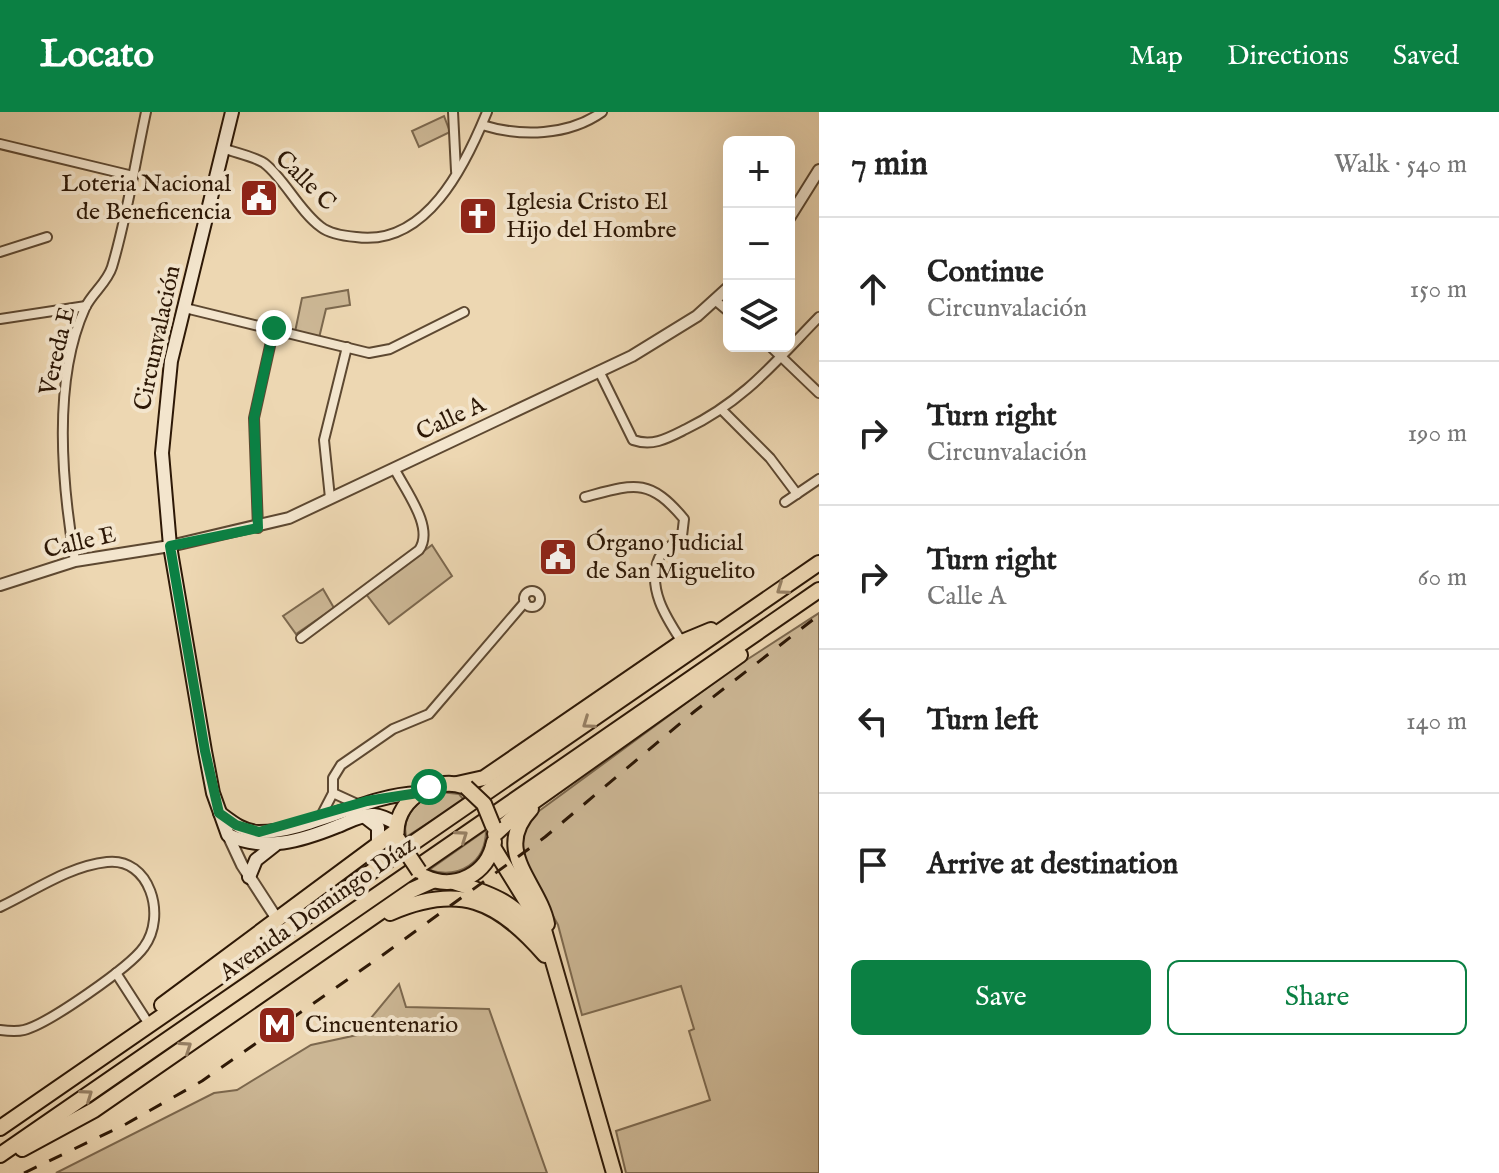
<!DOCTYPE html>
<html lang="en">
<head>
<meta charset="utf-8">
<style>
	body { margin:0; font-family:"IM FELL English",serif; background:#f2f2f2; color:#222 }
	.controls { position:absolute; right:24px; top:24px; display:grid; overflow:hidden; border-radius:12px; box-shadow:0 8px 32px #0002 }
	.controls button { width:72px; height:72px; display:grid; place-items:center; padding:0; border:0; border-bottom:2px solid #e0e0e0; background:#fff; color:#222; font:40px sans-serif }
	.stop { position:absolute; width:24px; height:24px; margin:-18px; border:6px solid #0b8043; border-radius:50%; background:#fff }
	.stop.end { background:#0b8043; border-color:#fff; box-shadow:0 2px 8px #0008 }
	.list { margin:0; padding:0; list-style:none }
	h2 { display:flex; justify-content:space-between; align-items:center; height:104px; margin:0; padding:0 32px; font-size:34px }
	h2 small { font-size:26px; font-weight:400; color:#767676 }
	.list li { display:grid; grid-template-columns:52px 1fr auto; gap:24px; align-items:center; box-sizing:border-box; height:144px; padding:0 32px; border-top:2px solid #e0e0e0 }
	.list b { display:block; font-size:30px; white-space:nowrap }
	.list p { margin:0; font-size:26px; white-space:nowrap; color:#767676 }
	.list em { font-size:26px; font-style:normal; color:#767676 }
	.actions { display:flex; gap:16px; padding:24px 32px }
	.actions a { flex:1; padding:18px 0; border:2px solid #0b8043; border-radius:12px; text-align:center; font-size:28px; color:#0b8043 }
	.actions .main { background:#0b8043; color:#fff }
	.icon { flex:none; width:44px; height:44px; fill:none; stroke:currentColor; stroke-width:2; stroke-linecap:round; stroke-linejoin:round }
	.map { position:relative; flex:none; width:819px; height:1061px; overflow:hidden }
	header { display:flex; align-items:center; gap:48px; box-sizing:border-box; height:112px; padding:0 40px; background:#0b8043; color:#fff }
	header strong { font-size:38px }
	nav { display:flex; gap:44px; margin-inline-start:auto; font-size:28px }
	main { display:flex }
	aside { flex:1; background:#fff }
	.map>svg:first-child { display:block }
	.green { fill:#ccb795; stroke:#7c684e; stroke-width:2 }
	.lines { fill:none; stroke-linecap:round; stroke-linejoin:round }
	.minor-casing { stroke:#5d4831; stroke-width:12 }
	.tertiary-casing { stroke:#5d4831; stroke-width:14 }
	.secondary-casing { stroke:#2d1806; stroke-width:16 }
	.primary-casing { stroke:#2d1806; stroke-width:18 }
	.minor { stroke:#f3e5cd; stroke-width:8 }
	.tertiary { stroke:#f3e5cd; stroke-width:10 }
	.secondary { stroke:#f3e5cd; stroke-width:12 }
	.primary { stroke:#edd7b2; stroke-width:14 }
	.rail { stroke:#2d1806; stroke-width:3; stroke-dasharray:14 14; stroke-linecap:butt }
	.primary-bridge-casing { stroke:#2d1806; stroke-width:18; stroke-linecap:butt }
	.primary-bridge { stroke:#edd7b2; stroke-width:14 }
	.oneway { stroke:#978165 }
	.route { stroke:#0b8043; stroke-width:10 }
	.labels { text-anchor:middle; dominant-baseline:central; stroke-width:8; stroke-linejoin:round; paint-order:stroke }
	.street-label { font-size:24px; fill:#2d1806; stroke:#f3e5cd }
	.poi-label { font-size:24px; fill:#2d1806; stroke:#f3e5cd; text-anchor:start }
</style>
</head>
<body>
<header>
<strong>Locato</strong>
<nav><a>Map</a><a>Directions</a><a>Saved</a></nav>
</header>
<main>
<div class="map">
<svg width="819" height="1061" viewBox="0 0 819 1061">
	<rect width="100%" height="100%" fill="#edd7b2"/>
	<filter id="stains"><feTurbulence type="fractalNoise" baseFrequency=".0025" numOctaves="4"/><feColorMatrix values="0 0 0 0 .2 0 0 0 0 .09 0 0 0 0 .02 0 0 0 .5 -.17"/></filter>
	<radialGradient id="worn" r=".72"><stop offset=".6" stop-color="#630" stop-opacity="0"/><stop offset="1" stop-color="#630" stop-opacity=".3"/></radialGradient>
	<g class="green">
		<polygon points="444,4 450,20 419,35 412,19"/>
		<polygon points="348,178 350,193 326,197 319,226 295,220 302,186"/>
		<polygon points="432,433 452,464 389,512 366,482"/>
		<polygon points="323,477 334,496 296,522 283,504"/>
		<polygon points="819,501 819,1061 626,1061 616,1019 710,988 689,919 694,917 681,874 582,903 558,813 519,743 524,710 734,556"/>
		<path d="M440 680 459 682 464 688 406 725C401 703 420 685 440 680Z"/>
		<path d="M486 718C486 751 459 767 429 758Z"/>
		<polygon points="399,872 406,895 489,897 547,1061 56,1061 214,981 237,978 311,933 357,923"/>
	</g>
	<g class="lines">
		<defs>
			<g id="minor">
				<polyline points="453,0 456,59"/>
				<path d="M482 13C521 25 568 24 602 0"/>
				<polyline points="0,32 133,64"/>
				<path d="M223 36C235 41 253 44 264 51 284 66 299 99 321 115 330 122 344 124 356 125 426 135 465 54 487 0"/>
				<polyline points="0,140 47,125"/>
				<polyline points="716,189 729,200"/>
				<polyline points="185,196 369,241 390,237 464,200"/>
				<polyline points="0,207 86,194"/>
				<polyline points="770,234 819,281"/>
				<path d="M599 259 633 328C653 335 668 326 686 317 744 289 775 250 819 205"/>
				<polyline points="723,299 770,346 797,382"/>
				<path d="M585 385C634 372 649 365 684 407L682 424C675 431 664 437 659 446 646 476 667 507 682 530"/>
				<polyline points="330,386 324,328 347,235"/>
				<polyline points="785,390 819,367"/>
				<polyline points="258,416 254,306 274,216"/>
				<path d="M75 449C62 373 52 269 85 196 92 181 107 171 112 155 127 105 135 51 146 0"/>
				<circle cx="532" cy="487" r="8"/>
				<path d="M301 526 419 438C435 416 405 378 394 356"/>
				<polyline points="333,681 357,692"/>
				<polyline points="321,704 333,681 333,666 341,653 393,617 429,602 525,490"/>
				<path d="M0 795C34 779 69 754 107 750 150 745 167 804 144 835 130 855 48 912 24 918 16 920 8 919 0 918"/>
				<polyline points="116,861 145,906"/>
			</g>
			<g id="tertiary">
				<polyline points="789,106 819,58"/>
				<polyline points="0,473 75,449 170,434 289,406 632,244 697,204 729,175"/>
				<polyline points="228,723 242,753 277,807"/>
			</g>
			<g id="secondary">
				<path d="M232 0 171 249 162 341 170 434 205 639 213 681 228 723C265 740 301 729 338 714 349 710 361 702 374 703 382 704 390 708 397 712"/>
				<path d="M220 701C232 710 244 720 259 720 309 720 364 683 418 681"/>
				<polyline points="365,705 378,715 378,733"/>
				<polyline points="249,765 256,748 275,733"/>
			</g>
			<g id="primary">
				<polyline points="457,672 484,666 682,530 711,518"/>
				<path d="M531 697C491 739 539 771 547 812"/>
				<polyline points="495,722 519,700 740,543"/>
				<path d="M397 726C392 690 432 664 463 674"/>
				<polyline points="493,735 544,818 614,1061"/>
				<path d="M425 765C455 779 488 762 494 730"/>
				<path d="M454 770C488 781 521 791 537 826"/>
				<path d="M390 801C459 771 497 788 545 843"/>
				<polyline points="162,893 396,719"/>
				<polyline points="0,1016 819,451"/>
				<polyline points="22,1037 94,998 412,778 432,769"/>
				<polyline points="0,1043 819,478"/>
			</g>
		</defs>
		<use href="#minor" class="minor-casing"/>
		<use href="#tertiary" class="tertiary-casing"/>
		<use href="#secondary" class="secondary-casing"/>
		<use href="#primary" class="primary-casing"/>
		<use href="#minor" class="minor"/>
		<use href="#tertiary" class="tertiary"/>
		<use href="#secondary" class="secondary"/>
		<use href="#primary" class="primary"/>
		<polyline class="rail" points="24,1061 126,1012 202,969 380,845 545,725 695,599 819,503"/>
		<defs>
			<g id="primary-bridge">
				<polyline points="466,675 484,692 493,714"/>
				<polyline points="397,726 419,759"/>
			</g>
		</defs>
		<use href="#primary-bridge" class="primary-bridge-casing"/>
		<use href="#primary-bridge" class="primary-bridge"/>
	</g>
	<defs><path id="oneway-chevron" d="M-2-3.5L2.5 0L-2 3.5" fill="none" stroke-width="1.6" stroke-linecap="round" stroke-linejoin="round" transform="scale(2)"/></defs>
	<g class="oneway">
		<use href="#oneway-chevron" transform="translate(782 477) rotate(145)"/>
		<use href="#oneway-chevron" transform="translate(588 611) rotate(145)"/>
		<use href="#oneway-chevron" transform="translate(462 724) rotate(-35)"/>
		<use href="#oneway-chevron" transform="translate(186 935) rotate(-34)"/>
		<use href="#oneway-chevron" transform="translate(87 983) rotate(-35)"/>
	</g>
	<g class="lines">
		<polyline class="route" points="274,216 254,306 258,416 170,434 205,639 219,701 236,713 259,720 367,689 418,681 429,675"/>
	</g>
	<defs>
		<symbol id="civic-square" viewBox="-11 -11 22 22"><rect x="-9" y="-9" width="18" height="18" rx="4" fill="#8f2418" stroke="#f3e5cd"/><path d="M-.6-6.5H3V-4.5H.6V-3L4-1V1h2V6H-6V1h2V-1L-.6-3ZM-1.2 2.5V6h2.4V2.5Z" fill="#fff"/></symbol>
		<symbol id="church-square" viewBox="-11 -11 22 22"><rect x="-9" y="-9" width="18" height="18" rx="4" fill="#8f2418" stroke="#f3e5cd"/><path d="M-1.2-6h2.4v3.5h3.3v2.4h-3.3V6h-2.4V-.1h-3.3v-2.4h3.3Z" fill="#fff"/></symbol>
		<symbol id="metro-square" viewBox="-11 -11 22 22"><rect x="-9" y="-9" width="18" height="18" rx="4" fill="#8f2418" stroke="#f3e5cd"/><path d="M-5.5 5V-5H-3L0 0L3-5H5.5V5H3V-.5L0 4L-3-.5V5Z" fill="#fff"/></symbol>
	</defs>
	<g fill-rule="evenodd">
		<use href="#civic-square" x="237" y="64" width="44" height="44"/>
		<use href="#church-square" x="456" y="82" width="44" height="44"/>
		<use href="#civic-square" x="536" y="423" width="44" height="44"/>
		<use href="#metro-square" x="255" y="891" width="44" height="44"/>
	</g>
	<g class="labels">
		<g class="street-label">
			<text transform="translate(305 69) rotate(45)">Calle C</text>
			<text transform="translate(158 226) rotate(-78)">Circunvalación</text>
			<text transform="translate(58 239) rotate(-77)">Vereda E</text>
			<text transform="translate(451 307) rotate(-25)">Calle A</text>
			<text transform="translate(80 431) rotate(-13)">Calle E</text>
			<text transform="translate(318 797) rotate(-35)">Avenida Domingo Díaz</text>
		</g>
		<g class="poi-label">
			<text x="231" y="72" text-anchor="end">Loteria Nacional<tspan x="231" dy="28">de Beneficencia</tspan></text>
			<text x="506" y="90">Iglesia Cristo El<tspan x="506" dy="28">Hijo del Hombre</tspan></text>
			<text x="586" y="431">Órgano Judicial<tspan x="586" dy="28">de San Miguelito</tspan></text>
			<text x="305" y="913">Cincuentenario</text>
		</g>
	</g>
	<rect width="100%" height="100%" filter="url(#stains)"/>
	<rect width="100%" height="100%" fill="url(#worn)"/>
</svg>
<div class="controls">
<button>+</button>
<button>−</button>
<button><svg class="icon" aria-label="layers" viewBox="0 0 24 24"><path d="M12 4l9 5-9 5-9-5zM3 14l9 5 9-5"/></svg></button>
</div>
<div class="stop" style="left:429px;top:675px"></div>
<div class="stop end" style="left:274px;top:216px"></div>
</div>
<aside>
<h2>7 min<small>Walk · 540 m</small></h2>
<ul class="list">
<li><svg class="icon" aria-label="ahead" viewBox="0 0 24 24"><path d="M12 20V5M6 11l6-6 6 6"/></svg><div><b>Continue</b><p>Circunvalación</p></div><em>150 m</em></li>
<li><svg class="icon" aria-label="right" viewBox="0 0 24 24"><path d="M7 20v-9h11M14 6l5 5-5 5"/></svg><div><b>Turn right</b><p>Circunvalación</p></div><em>190 m</em></li>
<li><svg class="icon" aria-label="right" viewBox="0 0 24 24"><path d="M7 20v-9h11M14 6l5 5-5 5"/></svg><div><b>Turn right</b><p>Calle A</p></div><em>60 m</em></li>
<li><svg class="icon" aria-label="left" viewBox="0 0 24 24"><path d="M17 20v-9H6M10 6l-5 5 5 5"/></svg><div><b>Turn left</b></div><em>140 m</em></li>
<li><svg class="icon" aria-label="arrive" viewBox="0 0 24 24"><path d="M6 21V4h12l-3 4 3 4H6"/></svg><div><b>Arrive at destination</b></div></li>
</ul>
<div class="actions"><a class="main">Save</a><a>Share</a></div>
</aside>
</main>
</body>
</html>
